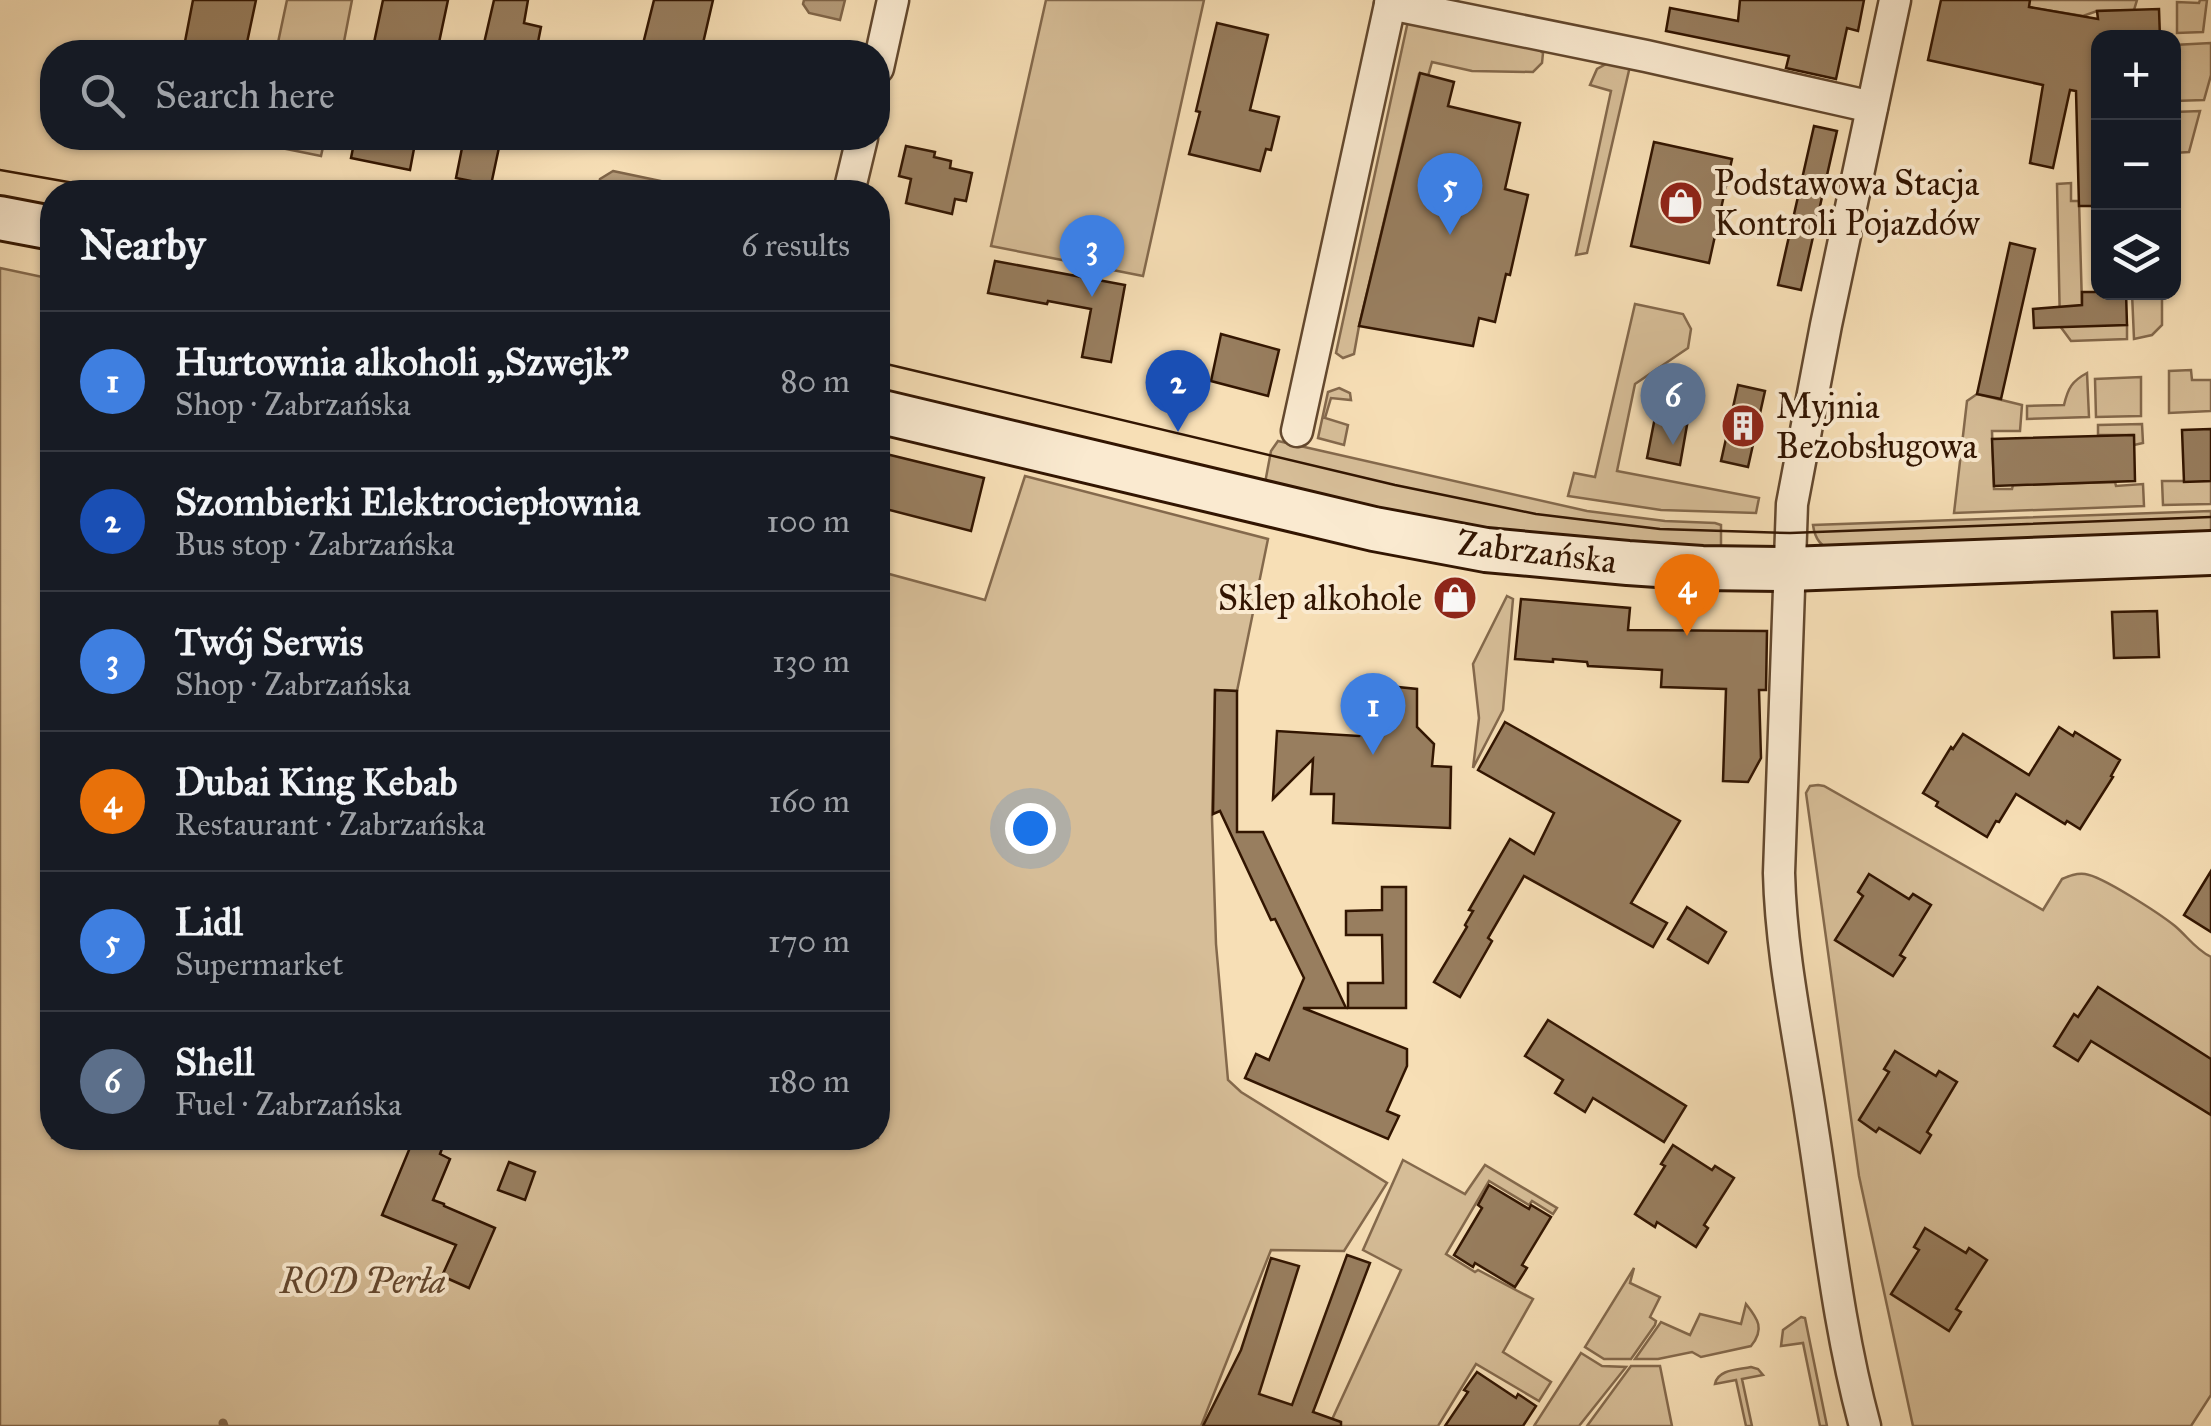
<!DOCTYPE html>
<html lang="en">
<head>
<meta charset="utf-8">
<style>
	body { margin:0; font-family:"IM FELL Great Primer",serif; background:#242831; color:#f1f3f6 }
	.controls { position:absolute; right:30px; top:30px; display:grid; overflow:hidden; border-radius:20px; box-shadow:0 2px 8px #0004 }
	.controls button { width:90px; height:90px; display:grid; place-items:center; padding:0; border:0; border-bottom:2px solid #363941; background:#171b24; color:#f1f3f6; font:50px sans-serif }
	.you { position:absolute; left:1030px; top:828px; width:35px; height:35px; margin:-25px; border:8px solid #fff; border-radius:50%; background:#1a73e8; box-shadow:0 0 0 15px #1a73e833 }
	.badge { display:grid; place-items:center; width:65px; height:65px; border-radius:50%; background:#c59692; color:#fff; font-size:32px; font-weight:700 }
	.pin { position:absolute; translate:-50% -82px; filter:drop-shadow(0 2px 5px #0008) }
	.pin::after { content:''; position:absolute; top:52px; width:35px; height:30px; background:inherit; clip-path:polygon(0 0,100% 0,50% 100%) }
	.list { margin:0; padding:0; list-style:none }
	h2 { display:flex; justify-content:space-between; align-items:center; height:130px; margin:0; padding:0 40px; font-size:42px }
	h2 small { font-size:32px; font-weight:400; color:#9ea1a6 }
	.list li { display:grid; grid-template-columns:65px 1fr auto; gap:30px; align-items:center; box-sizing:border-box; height:140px; padding:0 40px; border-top:2px solid #363941 }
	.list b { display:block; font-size:38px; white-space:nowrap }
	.list p { margin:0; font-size:32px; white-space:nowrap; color:#9ea1a6 }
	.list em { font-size:32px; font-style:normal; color:#9ea1a6 }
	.icon { flex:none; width:55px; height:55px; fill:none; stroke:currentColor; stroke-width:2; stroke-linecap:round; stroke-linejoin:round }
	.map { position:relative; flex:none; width:2211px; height:1426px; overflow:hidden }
	.search { position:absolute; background:#171b24; box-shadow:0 2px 8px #0004; left:40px; top:40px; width:850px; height:110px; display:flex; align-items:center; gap:25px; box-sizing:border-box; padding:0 35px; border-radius:40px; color:#9ea1a6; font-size:38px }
	.panel { position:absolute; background:#171b24; box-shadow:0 2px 8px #0004; left:40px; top:180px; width:850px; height:970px; border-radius:40px }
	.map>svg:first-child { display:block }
	.green { fill:#d6bd97; stroke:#84694c; stroke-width:2.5 }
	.water { fill:#b49a78; stroke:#806548; stroke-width:2.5 }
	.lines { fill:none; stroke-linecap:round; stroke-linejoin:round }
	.stream { stroke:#806548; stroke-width:9 }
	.building { fill:#987e5f; stroke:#321501; stroke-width:2.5 }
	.street-casing { stroke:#63482e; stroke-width:35 }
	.secondary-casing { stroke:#321501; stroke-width:48 }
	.street { stroke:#faead0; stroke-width:30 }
	.secondary { stroke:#faead0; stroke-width:42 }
	.tram { stroke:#321501; stroke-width:2.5 }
	.labels { text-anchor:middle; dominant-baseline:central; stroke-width:8; stroke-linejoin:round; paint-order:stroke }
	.poi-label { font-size:35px; fill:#321501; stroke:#faead0; text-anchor:start }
	.street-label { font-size:35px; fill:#321501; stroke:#faead0 }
	.park-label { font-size:35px; font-style:italic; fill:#63472e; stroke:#faead0 }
</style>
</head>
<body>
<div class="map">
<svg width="2211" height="1426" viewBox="0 0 2211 1426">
	<rect width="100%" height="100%" fill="#f7dfb6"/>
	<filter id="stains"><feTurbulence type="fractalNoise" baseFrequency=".002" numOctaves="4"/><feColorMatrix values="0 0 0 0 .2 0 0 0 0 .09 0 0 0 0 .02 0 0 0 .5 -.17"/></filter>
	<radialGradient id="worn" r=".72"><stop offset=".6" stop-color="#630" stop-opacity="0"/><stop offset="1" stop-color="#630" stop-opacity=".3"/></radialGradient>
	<g class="green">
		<polygon points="287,0 352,0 342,52 276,52"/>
		<polygon points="1046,0 1204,0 1143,276 991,246"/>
		<polygon points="2029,0 2137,0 2134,10 2097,11 2083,16 2028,7"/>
		<polygon points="2200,0 2207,0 2203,32 2177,33 2177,2 2199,3"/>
		<polygon points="1408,21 1536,47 1543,53 1542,63 1533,72 1472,71 1432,62 1428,76 1419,74 1359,326 1354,354 1343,358 1336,353"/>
		<polygon points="2211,43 2211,75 2204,100 2174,101 2174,45"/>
		<polygon points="1608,63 1630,66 1587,253 1576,255 1611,91 1590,85 1597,69"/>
		<polygon points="2200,111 2189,152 2174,153 2174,112"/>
		<polygon points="259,138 325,138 321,156 257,143"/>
		<polygon points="2071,183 2071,201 2079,201 2082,305 2127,325 2127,339 2071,341 2060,326 2057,184"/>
		<polygon points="0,268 52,279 52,1138 878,1138 878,571 985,600 1025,476 1268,539 1237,691 1215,690 1212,818 1216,944 1228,1080 1241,1092 1387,1183 1344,1251 1271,1250 1201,1426 0,1426"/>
		<polygon points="2132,293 2162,293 2162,325 2152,335 2134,339"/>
		<polygon points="1635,304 1683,314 1691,329 1688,348 1635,384 1617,471 1759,498 1756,513 1661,510 1568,496 1574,473 1595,477"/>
		<polygon points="2191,370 2192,380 2211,380 2211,411 2169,413 2169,371"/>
		<path d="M2087 373 2089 417 2027 419V406L2064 405C2068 388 2072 381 2087 373Z"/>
		<polygon points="2141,377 2141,416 2096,417 2095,379"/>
		<polygon points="1339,388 1350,393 1351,400 1331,398 1325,418 1348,425 1344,445 1318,438 1328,392"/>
		<polygon points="1977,394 2022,405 2020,431 1992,431 1994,489 2012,489 2013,485 2115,482 2116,486 2143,484 2144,506 1954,513 1967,401"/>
		<polygon points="2142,424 2143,443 2134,445 2133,435 2098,435 2098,425"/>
		<polygon points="1278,441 1587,511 1665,521 1715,523 1721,525 1721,550 1458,529 1265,483 1271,451"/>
		<polygon points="2162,481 2211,481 2211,504 2163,505"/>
		<path d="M2211 511V539L1833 553C1821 545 1815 540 1813 525Z"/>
		<polygon points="1507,596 1513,599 1503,710 1473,768 1479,718 1473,664"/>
		<path d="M1818 785 1824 786 2043 910 2062 879C2069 876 2076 873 2085 874 2102 876 2160 914 2175 926 2188 937 2195 949 2211 957V1395L2191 1426H1913L1859 1176 1806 793 1810 786Z"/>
		<polygon points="1403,1160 1465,1194 1485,1165 1557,1208 1553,1214 1532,1201 1529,1205 1489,1181 1446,1254 1475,1272 1478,1270 1533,1299 1503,1352 1551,1382 1539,1401 1476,1364 1438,1426 1329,1426 1401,1270 1363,1250"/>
		<polygon points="1634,1268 1630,1283 1660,1297 1650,1317 1656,1321 1655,1325 1631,1359 1604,1359 1585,1347"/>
		<path d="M1746 1304C1758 1319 1765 1329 1751 1346L1701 1357 1692 1352 1658 1359H1635L1661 1322 1690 1335 1700 1314 1741 1324Z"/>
		<polygon points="1801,1317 1805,1318 1827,1426 1820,1426 1803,1343 1781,1346 1783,1330"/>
		<polygon points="1581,1353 1602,1366 1626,1367 1579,1426 1534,1426"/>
		<polygon points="1631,1366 1660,1366 1672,1426 1587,1426"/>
		<path d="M1751 1367 1758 1369 1763 1375 1742 1379 1752 1426H1746L1736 1380 1715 1384C1718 1369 1738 1370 1751 1367Z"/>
	</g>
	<g class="water">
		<polygon points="804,0 845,0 840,20 809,13 803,4"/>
		<polygon points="613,171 670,183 668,192 597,192 600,179"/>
	</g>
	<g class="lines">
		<polyline class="stream" points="223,1423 224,1426"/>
	</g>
	<g class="building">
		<polygon points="193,0 256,0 245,52 183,52"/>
		<polygon points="383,0 448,0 437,52 372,52"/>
		<polygon points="494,0 528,0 524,23 541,27 536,52 482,52"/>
		<polygon points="654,0 713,0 701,52 641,52"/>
		<polygon points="1740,0 1864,0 1858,31 1847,28 1836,79 1786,68 1789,56 1666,31 1670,8 1738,21"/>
		<polygon points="1941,0 2030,0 2029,7 2098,19 2097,11 2159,9 2160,38 2098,38 2098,206 2079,206 2076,91 2070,90 2053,168 2030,163 2043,85 1928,60"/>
		<polygon points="1217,23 1268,35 1250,110 1279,117 1271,150 1266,149 1260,171 1189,154 1200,112 1196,111"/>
		<polygon points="1420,73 1454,82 1448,106 1520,123 1505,189 1528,195 1510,275 1506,274 1495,322 1479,318 1473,346 1359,326"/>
		<polygon points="1814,126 1837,131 1801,290 1778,285"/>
		<polygon points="355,138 416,138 410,170 351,158"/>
		<polygon points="464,138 501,138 491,185 456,178"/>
		<polygon points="1654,142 1732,159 1709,263 1631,246"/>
		<polygon points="906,146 935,152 934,157 951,161 950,168 972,173 966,201 955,199 952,214 906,203 911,179 899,176"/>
		<polygon points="2010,243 2035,249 2001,399 1977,394"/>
		<polygon points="995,261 1125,285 1111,362 1082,357 1091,309 1048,301 1047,304 988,293"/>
		<polygon points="2082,292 2126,292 2127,325 2034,328 2033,309 2082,305"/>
		<polygon points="1221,334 1279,350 1268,396 1211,381"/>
		<polygon points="1738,385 1765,391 1748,467 1721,461"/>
		<polygon points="1658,402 1690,408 1680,465 1647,458"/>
		<polygon points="2211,429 2211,481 2184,482 2182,430"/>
		<polygon points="2134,435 2135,481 1994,486 1992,439"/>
		<polygon points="878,452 984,478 971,531 878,507"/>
		<polygon points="1446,585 1467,589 1463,610 1442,607"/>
		<polygon points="1521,599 1630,608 1628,630 1767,631 1766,690 1759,690 1761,758 1748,782 1723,781 1726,689 1661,687 1662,670 1588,666 1587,662 1553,659 1553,662 1515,659"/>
		<polygon points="2157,611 2159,657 2114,658 2112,612"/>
		<polygon points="1378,685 1417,689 1417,727 1434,744 1432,766 1451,767 1450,828 1333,823 1334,794 1311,794 1313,759 1273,799 1277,731 1359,736 1376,722"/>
		<polygon points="1215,690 1237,691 1237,832 1263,832 1346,1008 1303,1008 1407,1049 1407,1066 1387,1111 1399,1116 1388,1139 1245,1078 1256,1054 1269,1060 1304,978 1275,919 1271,920 1220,811 1213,814"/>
		<polygon points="1505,722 1680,821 1631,903 1667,923 1653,947 1524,876 1488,938 1492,941 1460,997 1434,982 1467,927 1465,925 1473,911 1469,910 1510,839 1534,854 1554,813 1478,770"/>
		<polygon points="2059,727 2073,736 2075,732 2120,760 2111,776 2113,777 2080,829 2067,821 2065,824 2016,794 1999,822 1996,821 1987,837 1936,806 1938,802 1923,793 1951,747 1953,749 1963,734 2029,775"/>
		<polygon points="2211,871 2211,932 2184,915"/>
		<polygon points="1869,874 1909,899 1913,894 1931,905 1900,955 1905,958 1893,976 1835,940 1863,896 1858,892"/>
		<polygon points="1382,887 1406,887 1406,1008 1348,1008 1348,983 1383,983 1382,935 1346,935 1346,911 1382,910"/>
		<polygon points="1687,907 1726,932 1708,963 1668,939"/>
		<polygon points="2098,987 2211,1059 2211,1115 2091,1041 2078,1061 2054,1046 2074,1014 2078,1017"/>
		<polygon points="1548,1020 1686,1106 1664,1142 1593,1098 1585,1112 1555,1093 1563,1080 1525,1056"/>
		<polygon points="1895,1051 1936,1076 1939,1071 1957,1082 1927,1132 1931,1135 1920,1153 1879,1128 1876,1132 1859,1120 1889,1072 1884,1069"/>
		<polygon points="414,1138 446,1138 440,1154 450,1159 433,1200 444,1204 444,1206 495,1228 469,1288 442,1276 456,1245 382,1215"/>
		<polygon points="1673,1145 1712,1170 1715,1166 1734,1178 1704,1225 1708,1228 1696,1247 1657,1222 1655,1227 1635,1214 1665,1166 1661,1164"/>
		<polygon points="509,1162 535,1172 525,1200 498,1190"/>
		<polygon points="1489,1185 1529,1209 1531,1205 1551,1217 1522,1265 1527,1268 1515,1287 1475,1263 1473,1267 1454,1255 1482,1208 1478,1205"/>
		<polygon points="1925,1228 1966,1253 1969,1248 1987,1260 1956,1309 1961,1312 1949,1331 1891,1294 1919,1250 1914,1247"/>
		<polygon points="1347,1255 1370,1263 1313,1412 1341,1422 1341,1426 1203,1426 1241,1350 1271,1258 1299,1266 1259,1394 1292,1405"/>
		<polygon points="1477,1372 1516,1398 1518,1394 1536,1406 1523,1426 1445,1426 1468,1392 1464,1390"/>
	</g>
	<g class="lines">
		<defs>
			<g id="street">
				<polyline points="1390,4 1646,56 1872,107"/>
				<polyline points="878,68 893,0"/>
				<polyline points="849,192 862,138"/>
				<polyline points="1297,431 1391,0"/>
				<path d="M1865 1426C1838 1327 1828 1225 1812 1124 1800 1041 1781 957 1779 873L1792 504 1826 325 1895 0"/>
			</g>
			<g id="secondary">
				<polyline points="0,218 52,228"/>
				<polyline points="878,411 1374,529 1486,550 1628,563 1702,568 1789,569 2211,553"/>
			</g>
		</defs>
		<use href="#street" class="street-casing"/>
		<use href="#secondary" class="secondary-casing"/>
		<use href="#street" class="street"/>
		<use href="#secondary" class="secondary"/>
		<g class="tram">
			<polyline points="0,170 125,192"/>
			<polyline points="878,362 1395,485 1536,514 1610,523 1660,529 1790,533 2211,517"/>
		</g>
	</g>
	<defs>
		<symbol id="shop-disc" viewBox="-11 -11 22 22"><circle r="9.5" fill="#8f2418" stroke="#faead0"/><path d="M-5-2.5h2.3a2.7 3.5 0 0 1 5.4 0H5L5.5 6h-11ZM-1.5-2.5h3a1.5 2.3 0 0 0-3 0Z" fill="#fff"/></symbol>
		<symbol id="building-disc" viewBox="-11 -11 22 22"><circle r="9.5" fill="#8f2418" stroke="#faead0"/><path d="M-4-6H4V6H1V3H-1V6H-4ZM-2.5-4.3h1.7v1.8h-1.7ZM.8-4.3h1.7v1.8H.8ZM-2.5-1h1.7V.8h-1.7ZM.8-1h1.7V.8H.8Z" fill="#fff"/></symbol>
	</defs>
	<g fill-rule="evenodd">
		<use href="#shop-disc" x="1656" y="178" width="50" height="50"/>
		<use href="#building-disc" x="1718" y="401" width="50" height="50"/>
		<use href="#shop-disc" x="1430" y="573" width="50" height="50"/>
	</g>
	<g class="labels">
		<g class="poi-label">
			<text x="1714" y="183">Podstawowa Stacja<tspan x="1714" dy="40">Kontroli Pojazdów</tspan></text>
			<text x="1776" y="406">Myjnia<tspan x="1776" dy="40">Bezobsługowa</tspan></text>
			<text x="1422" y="598" text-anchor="end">Sklep alkohole</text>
		</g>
		<g class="street-label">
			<text transform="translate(1537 552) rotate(7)">Zabrzańska</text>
		</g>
		<g class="park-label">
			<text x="363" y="1281">ROD Perła</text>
		</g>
	</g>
	<rect width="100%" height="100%" filter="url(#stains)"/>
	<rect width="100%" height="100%" fill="url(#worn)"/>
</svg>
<div class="controls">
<button>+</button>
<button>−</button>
<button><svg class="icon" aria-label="layers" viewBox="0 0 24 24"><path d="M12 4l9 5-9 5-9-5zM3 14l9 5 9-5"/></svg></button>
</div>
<div class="you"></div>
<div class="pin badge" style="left:1373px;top:755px;background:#3f7fe0">1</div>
<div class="pin badge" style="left:1178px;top:432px;background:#1a4fb4">2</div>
<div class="pin badge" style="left:1092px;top:297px;background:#3f7fe0">3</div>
<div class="pin badge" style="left:1687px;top:636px;background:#e8710a">4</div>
<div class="pin badge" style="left:1450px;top:235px;background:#3f7fe0">5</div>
<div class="pin badge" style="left:1673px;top:445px;background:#5c6f8a">6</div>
<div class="search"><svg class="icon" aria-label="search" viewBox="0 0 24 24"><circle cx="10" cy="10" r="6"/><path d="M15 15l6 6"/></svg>Search here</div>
<section class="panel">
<h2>Nearby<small>6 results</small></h2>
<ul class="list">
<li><span class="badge" style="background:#3f7fe0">1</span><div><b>Hurtownia alkoholi „Szwejk”</b><p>Shop · Zabrzańska</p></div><em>80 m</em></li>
<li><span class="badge" style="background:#1a4fb4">2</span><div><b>Szombierki Elektrociepłownia</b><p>Bus stop · Zabrzańska</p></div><em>100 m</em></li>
<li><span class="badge" style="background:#3f7fe0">3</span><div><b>Twój Serwis</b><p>Shop · Zabrzańska</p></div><em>130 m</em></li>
<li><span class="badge" style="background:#e8710a">4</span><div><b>Dubai King Kebab</b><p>Restaurant · Zabrzańska</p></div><em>160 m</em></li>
<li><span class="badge" style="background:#3f7fe0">5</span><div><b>Lidl</b><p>Supermarket</p></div><em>170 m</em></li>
<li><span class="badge" style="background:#5c6f8a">6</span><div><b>Shell</b><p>Fuel · Zabrzańska</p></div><em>180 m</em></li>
</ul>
</section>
</div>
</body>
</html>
